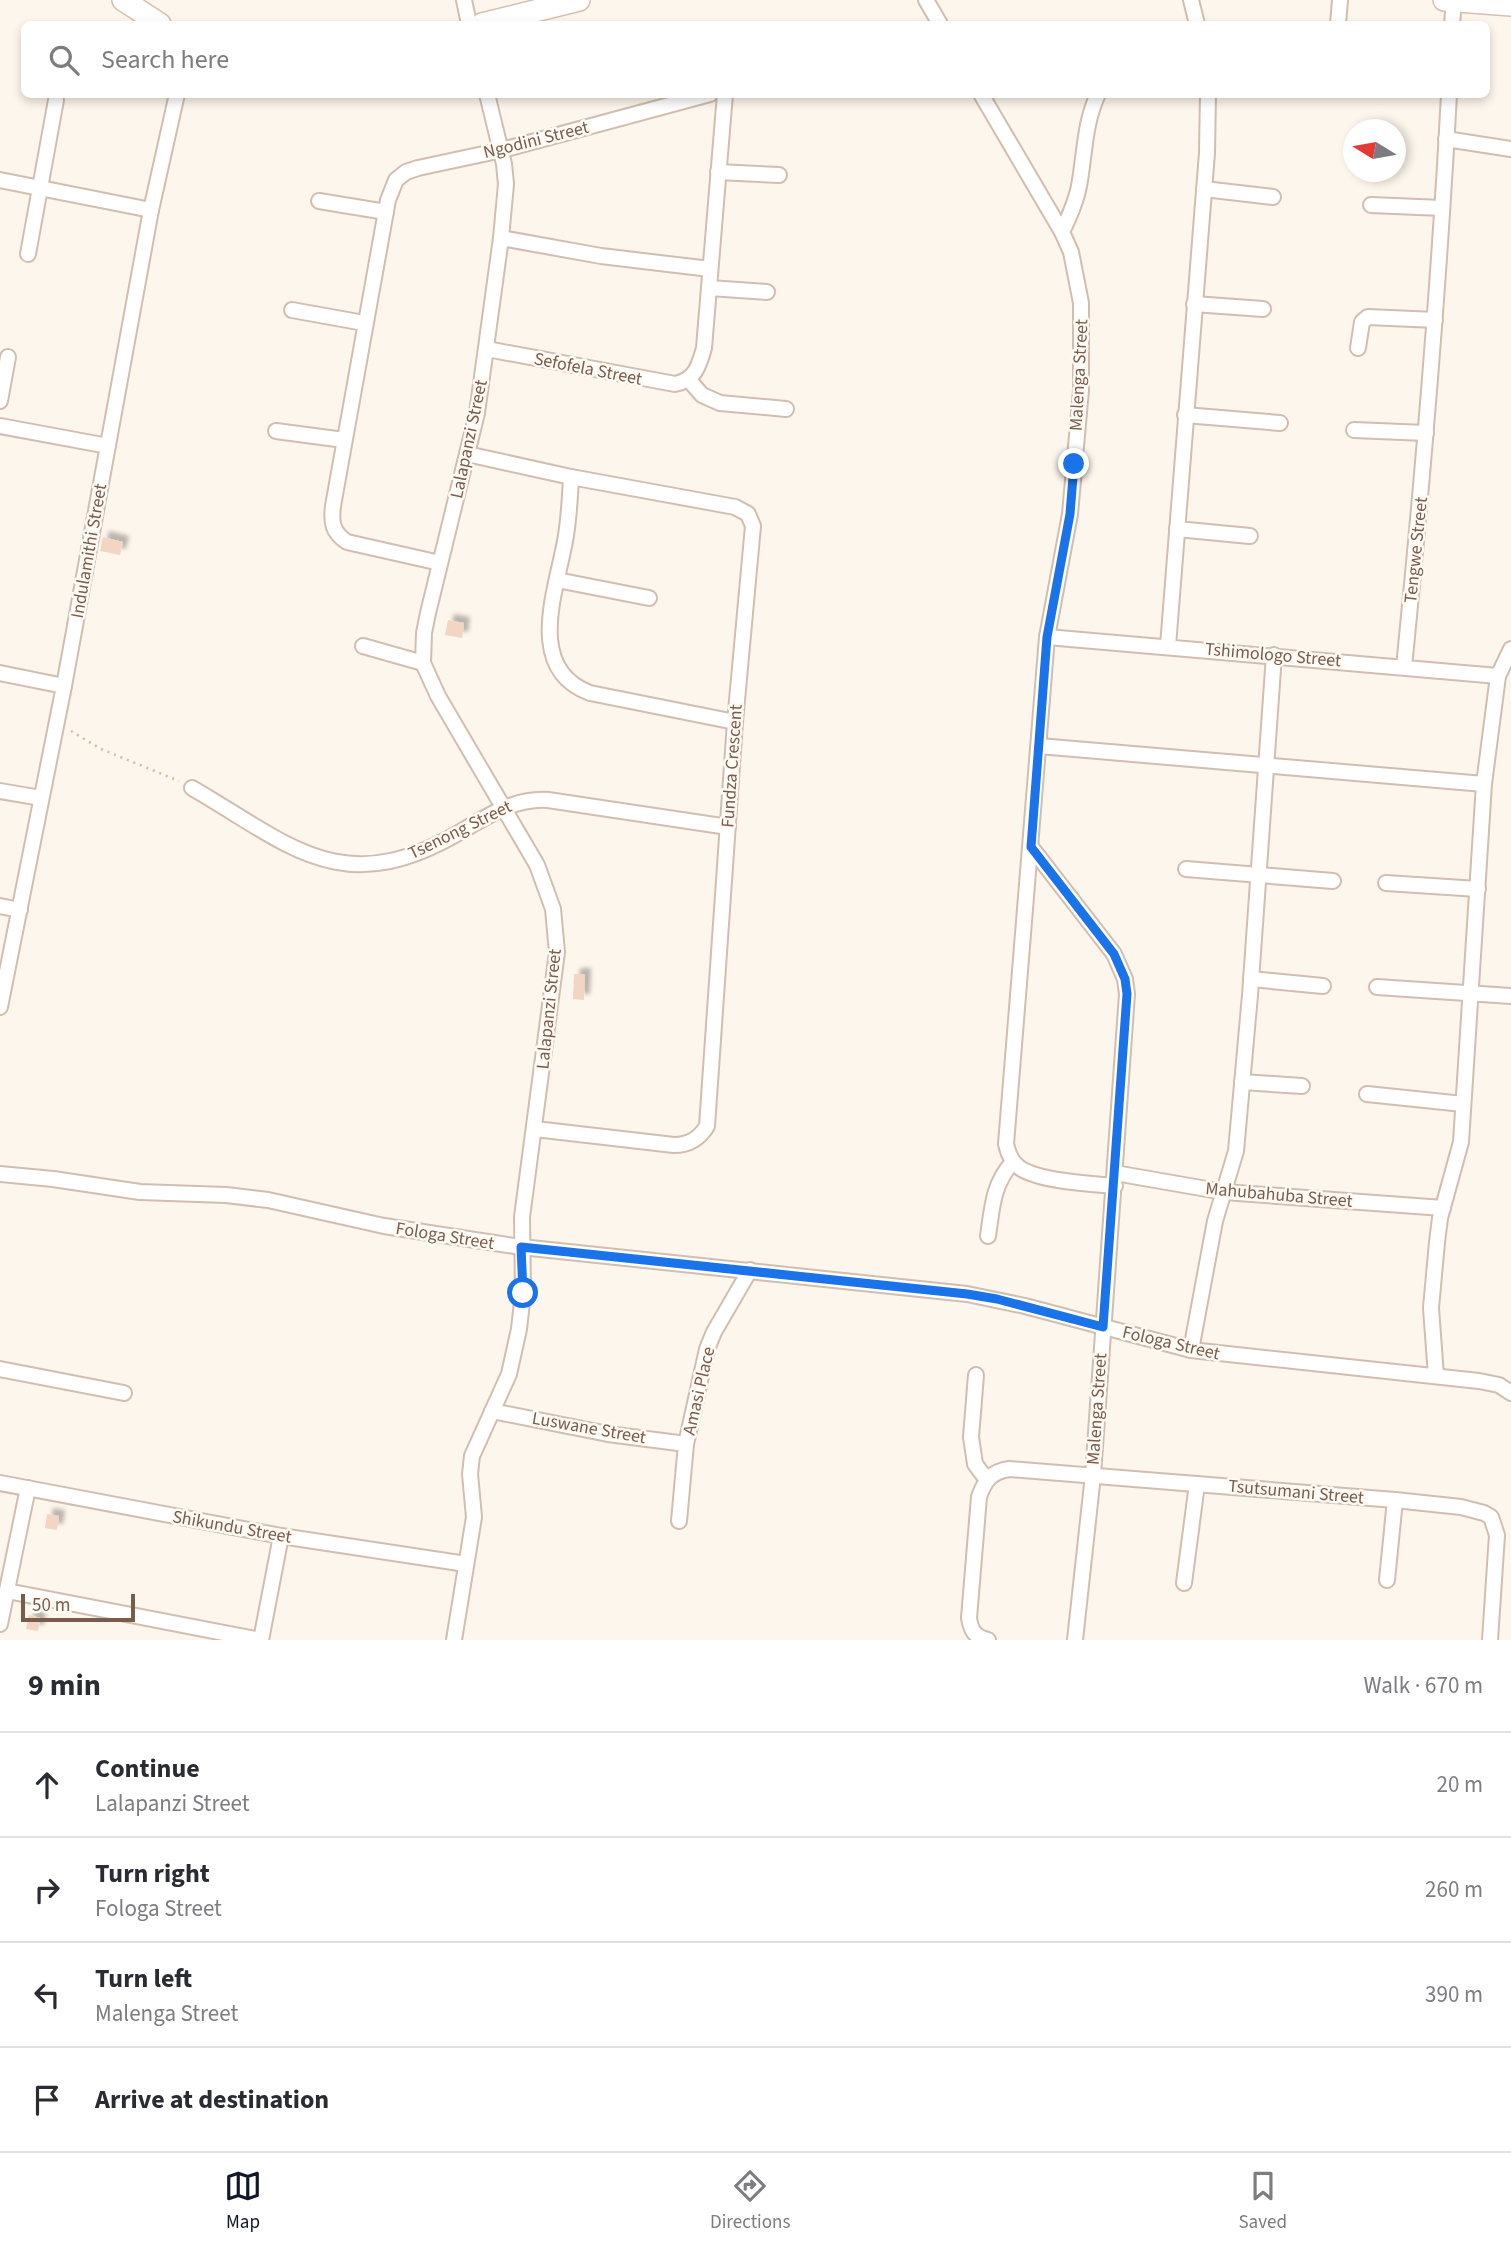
<!DOCTYPE html>
<html lang="en">
<head>
<meta charset="utf-8">
<style>
	body { margin:0; font-family:"Source Sans 3",sans-serif; background:#f2f2f3; color:#2b2b33 }
	.compass { position:absolute; left:1343px; top:119px; width:63px; height:63px; border-radius:50%; background:#fff; box-shadow:0 4px 10px #0003; rotate:281deg }
	.scale { position:absolute; left:21px; bottom:18px; width:114px; box-sizing:border-box; padding-left:7px; border:4px solid #7a5c4d; border-top:0; font-size:19px; line-height:24px; white-space:nowrap; color:#7a5c4d; -webkit-text-stroke:5px #fffaf3; paint-order:stroke }
	.stop { position:absolute; width:21px; height:21px; margin:-16px; border:5px solid #1a73e8; border-radius:50%; background:#fff }
	.stop.end { background:#1a73e8; border-color:#fff; box-shadow:0 2px 7px #0008 }
	.list { margin:0; padding:0; list-style:none }
	h2 { display:flex; justify-content:space-between; align-items:center; height:91px; margin:0; padding:0 28px; font-size:30px }
	h2 small { font-size:23px; font-weight:400; color:#7c7c81 }
	.list li { display:grid; grid-template-columns:46px 1fr auto; gap:21px; align-items:center; box-sizing:border-box; height:105px; padding:0 28px; border-top:2px solid #e1e1e2 }
	.list b { display:block; font-size:26px; white-space:nowrap }
	.list p { margin:0; font-size:23px; white-space:nowrap; color:#7c7c81 }
	.list em { font-size:23px; font-style:normal; color:#7c7c81 }
	.icon { flex:none; width:38px; height:38px; fill:none; stroke:currentColor; stroke-width:2; stroke-linecap:round; stroke-linejoin:round }
	.map { position:relative; flex:none; width:1511px; height:1640px; overflow:hidden }
	.search { position:absolute; background:#fff; box-shadow:0 4px 10px #0003; left:21px; right:21px; top:21px; height:77px; display:flex; align-items:center; gap:18px; box-sizing:border-box; padding:0 24px; border-radius:10px; color:#7c7c81; font-size:26px }
	.sheet { height:511px; background:#fff }
	nav { display:flex; justify-content:space-around; align-items:center; box-sizing:border-box; height:98px; border-top:2px solid #e1e1e2; background:#fff; font-size:19px; color:#7c7c81 }
	nav a { display:grid; justify-items:center; gap:4px }
	nav .on { color:#111827 }
	.map>svg:first-child { display:block }
	.building { fill:#f3d5c3; filter:url(#shadow) }
	.lines { fill:none; stroke-linecap:round; stroke-linejoin:round }
	.street-casing { stroke:#d1beb0; stroke-width:18 }
	.secondary-casing { stroke:#d6c0b0; stroke-width:24 }
	.path { stroke:#d9b8a5; stroke-width:2.5; stroke-dasharray:2 5; stroke-linecap:butt }
	.street { stroke:#fff; stroke-width:14 }
	.secondary { stroke:#fff; stroke-width:21 }
	.route { stroke:#1a73e8; stroke-width:9 }
	.labels { text-anchor:middle; dominant-baseline:central; stroke-width:5; stroke-linejoin:round; paint-order:stroke }
	.street-label { font-size:18px; fill:#7a5c4d; stroke:#fffaf3 }
</style>
</head>
<body>
<div class="map">
<svg width="1511" height="1640" viewBox="0 0 1511 1640">
	<defs>
		<filter id="shadow"><feDropShadow dx="6" dy="-6" stdDeviation="2" flood-color="#0004"/></filter>
	</defs>
	<rect width="100%" height="100%" fill="#fdf6ec"/>
	<g class="building">
		<polygon points="103,537 123,542 120,555 100,551"/>
		<polygon points="448,620 464,623 462,638 445,635"/>
		<polygon points="574,974 585,974 584,1000 573,999"/>
		<polygon points="47,1514 59,1516 57,1530 45,1528"/>
		<polygon points="29,1615 40,1618 38,1631 26,1629"/>
	</g>
	<g class="lines">
		<defs>
			<g id="street">
				<polyline points="464,0 469,24"/>
				<polyline points="926,0 940,24"/>
				<polyline points="1191,0 1197,24"/>
				<polyline points="1338,24 1340,0"/>
				<polyline points="1452,24 1454,1"/>
				<polyline points="981,94 1062,232"/>
				<path d="M1098 94C1084 124 1085 154 1079 186 1076 202 1069 217 1062 232L1071 252 1081 303V390L1070 514 1047 637 1006 1144C1008 1153 1011 1162 1020 1168 1039 1181 1090 1184 1115 1186"/>
				<polyline points="1446,139 1511,149"/>
				<polyline points="718,172 779,175"/>
				<polyline points="0,180 151,210"/>
				<polyline points="1204,189 1273,197"/>
				<polyline points="319,201 386,212"/>
				<polyline points="1371,205 1442,208"/>
				<polyline points="501,238 601,256 710,269"/>
				<polyline points="28,254 56,100"/>
				<polyline points="709,288 767,292"/>
				<polyline points="1194,304 1263,309"/>
				<polyline points="292,310 364,323"/>
				<polyline points="1358,348 1362,322 1368,317 1435,320"/>
				<path d="M487 349 675 384C695 380 699 366 704 348L725 94"/>
				<polyline points="689,380 702,395 720,403 786,409"/>
				<polyline points="0,401 8,357"/>
				<polyline points="1185,415 1280,423"/>
				<polyline points="0,426 108,446"/>
				<polyline points="1354,430 1426,433"/>
				<polyline points="276,431 344,440"/>
				<path d="M467 454 571 477 735 507 748 514 753 526 735 722 707 1126C699 1139 689 1145 674 1145L535 1129"/>
				<path d="M571 477C570 498 569 520 565 541 556 591 525 669 590 693L735 722"/>
				<polyline points="1177,529 1250,536"/>
				<path d="M440 563 347 542C332 532 331 522 333 506L388 200 396 180 406 172 418 168 502 150 710 94"/>
				<polyline points="557,580 649,598"/>
				<polyline points="1047,637 1498,676"/>
				<polyline points="363,646 423,663"/>
				<polyline points="1168,646 1207,153 1208,94"/>
				<path d="M1404 667C1423 476 1439 286 1449 94"/>
				<polyline points="0,673 64,686"/>
				<polyline points="1039,746 1484,784"/>
				<path d="M192 788C289 844 340 900 455 835 485 818 512 798 548 800L728 827"/>
				<polyline points="0,791 41,798"/>
				<polyline points="1031,847 1114,954 1125,979 1127,994 1093,1475 1075,1640"/>
				<polyline points="1186,869 1333,881"/>
				<polyline points="1386,883 1478,889"/>
				<polyline points="0,906 20,910"/>
				<polyline points="1251,979 1323,986"/>
				<polyline points="1377,987 1511,996"/>
				<polyline points="0,1007 64,686 151,210 177,94"/>
				<polyline points="1242,1082 1302,1086"/>
				<polyline points="1367,1094 1463,1104"/>
				<polyline points="1115,1173 1224,1192 1443,1208"/>
				<polyline points="0,1174 53,1179 140,1192 226,1195 268,1200 384,1226 521,1247 967,1294 1025,1306 1191,1350 1479,1381 1499,1385 1511,1393"/>
				<path d="M988 1236C992 1208 993 1183 1013 1162"/>
				<polyline points="1191,1350 1215,1221 1236,1151 1250,995 1274,655"/>
				<polyline points="0,1369 124,1393"/>
				<polyline points="976,1375 971,1437 975,1464 987,1480"/>
				<polyline points="1436,1376 1431,1308 1437,1242 1440,1218 1461,1142 1484,784 1498,676 1511,649"/>
				<polyline points="492,1411 608,1434 686,1444"/>
				<polyline points="0,1483 281,1536 466,1564"/>
				<polyline points="679,1521 686,1444 707,1349 714,1332 750,1270"/>
				<polyline points="1387,1580 1395,1500"/>
				<polyline points="1184,1583 1197,1484"/>
				<polyline points="7,1591 260,1640"/>
				<polyline points="0,1624 28,1488"/>
				<polyline points="261,1640 281,1536"/>
				<polyline points="454,1640 474,1517 470,1474 472,1456 509,1374 519,1329 523,1293 522,1217 557,952 553,909 537,865 438,696 423,663 424,633 428,613 477,413 501,238 506,184 504,164 487,94"/>
				<path d="M988 1640C975 1637 971 1631 969 1618L979 1497C985 1480 991 1472 1009 1469L1395 1500 1461 1507 1484 1513 1491 1517 1497 1535 1490 1640"/>
			</g>
			<g id="secondary">
				<polyline points="123,0 160,24"/>
				<polyline points="1444,0 1511,5"/>
				<polyline points="482,24 579,0"/>
			</g>
		</defs>
		<use href="#street" class="street-casing"/>
		<use href="#secondary" class="secondary-casing"/>
		<polyline class="path" points="71,731 101,749 179,781"/>
		<use href="#street" class="street"/>
		<use href="#secondary" class="secondary"/>
	</g>
	<g class="lines">
		<polyline class="route" points="523,1293 521,1247 967,1294 997,1299 1103,1327 1127,994 1125,979 1114,954 1031,847 1047,637 1070,514 1074,464"/>
	</g>
	<g class="labels">
		<g class="street-label">
			<text transform="translate(536 140) rotate(-14)">Ngodini Street</text>
			<text transform="translate(588 369) rotate(11)">Sefofela Street</text>
			<text transform="translate(1079 375) rotate(-87)">Malenga Street</text>
			<text transform="translate(469 439) rotate(-78)">Lalapanzi Street</text>
			<text transform="translate(1416 550) rotate(-84)">Tengwe Street</text>
			<text transform="translate(89 551) rotate(-80)">Indulamithi Street</text>
			<text transform="translate(1273 655) rotate(5)">Tshimologo Street</text>
			<text transform="translate(732 766) rotate(-86)">Fundza Crescent</text>
			<text transform="translate(460 830) rotate(-26)">Tsenong Street</text>
			<text transform="translate(549 1009) rotate(-84)">Lalapanzi Street</text>
			<text transform="translate(1279 1195) rotate(5)">Mahubahuba Street</text>
			<text transform="translate(445 1236) rotate(9)">Fologa Street</text>
			<text transform="translate(1171 1343) rotate(13)">Fologa Street</text>
			<text transform="translate(699 1391) rotate(-77)">Amasi Place</text>
			<text transform="translate(1097 1409) rotate(-86)">Malenga Street</text>
			<text transform="translate(589 1428) rotate(10)">Luswane Street</text>
			<text transform="translate(1296 1492) rotate(5)">Tsutsumani Street</text>
			<text transform="translate(232 1527) rotate(10)">Shikundu Street</text>
		</g>
	</g>
</svg>
<svg class="compass" viewBox="-18 -18 36 36"><path d="M0-13l5 13h-10z" fill="#e53935"/><path d="M0 13l5-13h-10z" fill="#7c7c81"/></svg>
<div class="scale">50 m</div>
<div class="stop" style="left:523px;top:1293px"></div>
<div class="stop end" style="left:1074px;top:464px"></div>
<div class="search"><svg class="icon" aria-label="search" viewBox="0 0 24 24"><circle cx="10" cy="10" r="6"/><path d="M15 15l6 6"/></svg>Search here</div>
</div>
<section class="sheet">
<h2>9 min<small>Walk · 670 m</small></h2>
<ul class="list">
<li><svg class="icon" aria-label="ahead" viewBox="0 0 24 24"><path d="M12 20V5M6 11l6-6 6 6"/></svg><div><b>Continue</b><p>Lalapanzi Street</p></div><em>20 m</em></li>
<li><svg class="icon" aria-label="right" viewBox="0 0 24 24"><path d="M7 20v-9h11M14 6l5 5-5 5"/></svg><div><b>Turn right</b><p>Fologa Street</p></div><em>260 m</em></li>
<li><svg class="icon" aria-label="left" viewBox="0 0 24 24"><path d="M17 20v-9H6M10 6l-5 5 5 5"/></svg><div><b>Turn left</b><p>Malenga Street</p></div><em>390 m</em></li>
<li><svg class="icon" aria-label="arrive" viewBox="0 0 24 24"><path d="M6 21V4h12l-3 4 3 4H6"/></svg><div><b>Arrive at destination</b></div></li>
</ul>
</section>
<nav>
<a class="on"><svg class="icon" aria-label="map" viewBox="0 0 24 24"><path d="M3 6l6-2 6 2 6-2v14l-6 2-6-2-6 2zM9 4v14M15 6v14"/></svg>Map</a>
<a><svg class="icon" aria-label="directions" viewBox="0 0 24 24"><path d="M12 3l9 9-9 9-9-9zM9 14v-3h6M13 9l2 2-2 2"/></svg>Directions</a>
<a><svg class="icon" aria-label="saved" viewBox="0 0 24 24"><path d="M7 4h10v16l-5-4-5 4z"/></svg>Saved</a>
</nav>
</body>
</html>
